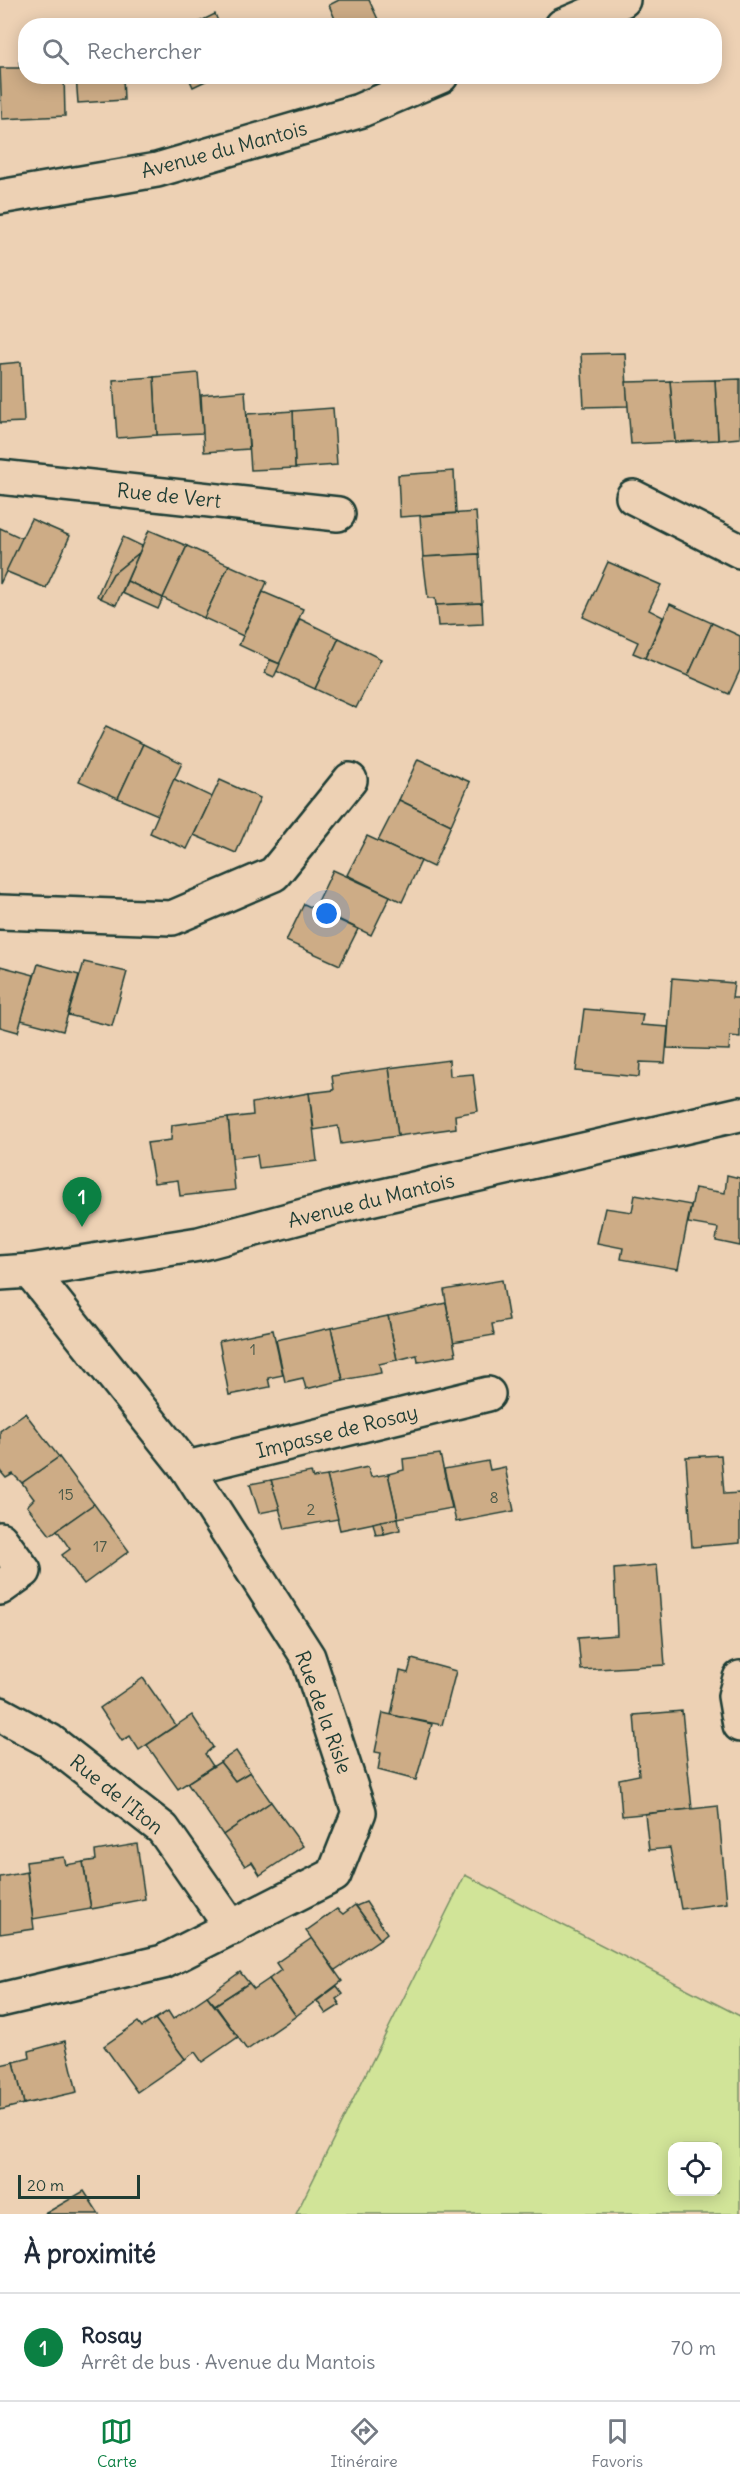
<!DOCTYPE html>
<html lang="fr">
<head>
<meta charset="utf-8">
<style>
	body { margin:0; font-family:Delius,sans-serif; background:#f2f2f3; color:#1f2937 }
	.controls { position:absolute; right:18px; bottom:18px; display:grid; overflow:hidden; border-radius:12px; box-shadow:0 3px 15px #0003 }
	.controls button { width:54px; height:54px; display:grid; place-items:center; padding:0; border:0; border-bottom:2px solid #e0e1e3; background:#fff; color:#1f2937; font:30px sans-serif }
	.scale { position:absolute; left:18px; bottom:15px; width:122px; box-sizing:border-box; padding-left:6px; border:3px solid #1f3d34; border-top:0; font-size:16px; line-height:21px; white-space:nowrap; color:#1f3d34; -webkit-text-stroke:4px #edd1b4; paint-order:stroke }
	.you { position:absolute; left:327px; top:914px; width:21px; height:21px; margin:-15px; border:4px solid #fff; border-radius:50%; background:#1a73e8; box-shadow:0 0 0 9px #1a73e833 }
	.badge { display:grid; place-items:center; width:39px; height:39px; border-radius:50%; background:#0b8043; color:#fff; font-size:20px; font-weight:700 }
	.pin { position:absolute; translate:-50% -50px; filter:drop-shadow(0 2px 3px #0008) }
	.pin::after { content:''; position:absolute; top:32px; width:21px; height:18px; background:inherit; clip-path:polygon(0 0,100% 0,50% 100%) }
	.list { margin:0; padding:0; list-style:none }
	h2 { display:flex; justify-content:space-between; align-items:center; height:78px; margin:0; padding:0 24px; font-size:26px }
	h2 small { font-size:20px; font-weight:400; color:#747a83 }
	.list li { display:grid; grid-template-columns:39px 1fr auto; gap:18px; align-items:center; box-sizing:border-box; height:108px; padding:0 24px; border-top:2px solid #e0e1e3 }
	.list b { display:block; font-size:22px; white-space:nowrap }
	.list p { margin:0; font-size:20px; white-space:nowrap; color:#747a83 }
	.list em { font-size:20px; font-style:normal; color:#747a83 }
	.icon { flex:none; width:33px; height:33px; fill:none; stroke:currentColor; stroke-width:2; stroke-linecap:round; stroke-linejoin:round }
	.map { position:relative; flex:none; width:740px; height:2214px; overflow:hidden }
	.search { position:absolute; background:#fff; box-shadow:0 3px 15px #0003; left:18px; right:18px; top:18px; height:66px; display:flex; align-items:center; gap:15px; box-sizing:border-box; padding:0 21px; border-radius:24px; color:#747a83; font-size:22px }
	.sheet { height:186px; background:#fff }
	nav { display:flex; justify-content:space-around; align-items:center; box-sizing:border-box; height:84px; border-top:2px solid #e0e1e3; background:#fff; font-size:16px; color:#747a83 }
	nav a { display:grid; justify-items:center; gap:3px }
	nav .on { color:#0b8043 }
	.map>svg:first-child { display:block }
	.green { fill:#d1e498; stroke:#789066; stroke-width:1.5; fill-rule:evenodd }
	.building { fill:#cdac86; stroke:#1f3d34; stroke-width:1.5 }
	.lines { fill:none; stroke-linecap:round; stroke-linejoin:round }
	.minor-casing { stroke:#1f3d34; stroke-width:38 }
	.minor { stroke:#edd1b4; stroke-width:33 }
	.labels { text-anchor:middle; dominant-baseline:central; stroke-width:5; stroke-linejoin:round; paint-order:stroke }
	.number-label { font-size:16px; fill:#4a5948 }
	.street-label { font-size:20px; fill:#1f3d34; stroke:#edd1b4 }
</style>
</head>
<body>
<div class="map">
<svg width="740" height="2214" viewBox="0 0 740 2214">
	<rect width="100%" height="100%" fill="#edd1b4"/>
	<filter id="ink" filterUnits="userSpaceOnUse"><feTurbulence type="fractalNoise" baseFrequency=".0167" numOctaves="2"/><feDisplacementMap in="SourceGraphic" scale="12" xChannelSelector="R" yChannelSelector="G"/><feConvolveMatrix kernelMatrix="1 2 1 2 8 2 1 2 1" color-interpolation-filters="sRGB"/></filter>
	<g filter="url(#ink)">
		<path class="green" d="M465 1875 740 2016V2214H296ZM672 2146H718V2192H672Z"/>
		<g class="building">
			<polygon points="339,0 369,0 381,26 338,26 329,5"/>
			<polygon points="215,14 220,26 191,26"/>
			<polygon points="19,62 26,62 26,76 64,76 65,116 2,119 0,68 20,68"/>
			<polygon points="76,76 123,76 124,100 78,103"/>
			<polygon points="188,76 216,76 193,87"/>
			<polygon points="625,353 628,406 584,407 581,354"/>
			<polygon points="21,362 24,422 0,423 0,364"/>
			<polygon points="198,373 203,433 157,435 154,377"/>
			<polygon points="154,377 157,435 117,438 113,380"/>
			<polygon points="740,379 740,438 718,440 715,380"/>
			<polygon points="715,380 718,440 675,442 670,381"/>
			<polygon points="670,381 675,442 631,444 626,382"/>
			<polygon points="245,391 249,449 204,452 201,395"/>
			<polygon points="333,408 337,465 295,468 293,411"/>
			<polygon points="293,411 295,468 251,470 247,414"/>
			<polygon points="454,471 456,513 400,517 398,475"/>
			<polygon points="476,512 479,554 423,557 420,516"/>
			<polygon points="31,519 70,536 46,588 5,571"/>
			<polygon points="0,528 22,538 0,584"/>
			<polygon points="149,530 187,546 163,598 127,581"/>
			<polygon points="123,537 142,546 139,553 113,574 100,598 97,596"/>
			<polygon points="187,546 229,565 204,618 163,598"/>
			<polygon points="139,553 116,605 100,598 113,574"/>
			<polygon points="479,554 482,603 436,605 435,598 428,598 423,557"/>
			<polygon points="608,562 661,585 649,610 663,617 645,658 633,653 638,642 583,617"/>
			<polygon points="229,565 267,582 243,636 204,618"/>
			<polygon points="127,581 163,598 158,609 122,593"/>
			<polygon points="263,592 303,609 280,664 239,645"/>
			<polygon points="482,603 483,624 438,626 436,605"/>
			<polygon points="670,604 712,623 688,676 645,658"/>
			<polygon points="300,619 339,638 315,689 276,671"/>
			<polygon points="712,623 740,636 740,670 729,694 688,676"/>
			<polygon points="339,638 381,659 356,708 315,689"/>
			<polygon points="270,660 280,664 274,677 265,673"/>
			<polygon points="106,726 143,744 118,798 79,781"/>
			<polygon points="143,744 182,763 158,815 118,798"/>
			<polygon points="418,759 470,782 451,825 399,800"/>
			<polygon points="174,779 212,797 187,849 150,833"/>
			<polygon points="220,780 260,798 236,853 194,835"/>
			<polygon points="399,800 451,825 433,867 378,841"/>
			<polygon points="367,836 421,861 402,902 347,875"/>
			<polygon points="333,870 390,896 371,935 315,908"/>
			<polygon points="304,904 358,929 340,965 286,941"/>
			<polygon points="84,962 127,972 112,1026 68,1015"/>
			<polygon points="38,964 79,975 63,1031 21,1020"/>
			<polygon points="0,966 34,975 18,1032 0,1027"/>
			<polygon points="672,978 734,983 732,998 740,998 740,1037 730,1036 729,1050 667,1048"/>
			<polygon points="584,1009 643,1014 641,1025 668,1027 665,1063 640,1062 639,1077 576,1071"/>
			<polygon points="449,1060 450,1076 473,1074 478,1111 455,1115 456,1128 398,1136 389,1068"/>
			<polygon points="389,1068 398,1136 341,1144 338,1126 314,1130 309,1093 334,1090 332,1076"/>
			<polygon points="309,1093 317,1161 259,1168 257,1155 232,1158 228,1118 253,1115 252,1103"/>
			<polygon points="228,1118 235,1190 180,1196 178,1180 154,1183 147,1143 171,1140 172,1125"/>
			<polygon points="727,1175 740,1178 740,1246 716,1241 718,1228 688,1223 695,1188 725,1193"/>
			<polygon points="635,1195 691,1205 678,1269 621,1259 623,1248 597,1243 605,1208 632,1212"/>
			<polygon points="502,1280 509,1321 492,1324 494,1335 453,1342 444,1290"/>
			<polygon points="446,1303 456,1355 418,1362 417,1355 397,1360 388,1316"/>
			<polygon points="388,1316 397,1360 379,1364 381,1373 343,1380 331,1328"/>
			<polygon points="331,1328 343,1380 306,1389 303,1378 285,1382 276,1340"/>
			<polygon points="273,1330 283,1375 268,1378 270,1387 229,1395 219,1341"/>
			<polygon points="25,1413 59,1457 22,1483 13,1474 6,1478 0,1471 0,1431"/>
			<polygon points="440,1454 452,1508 398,1518 388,1474 404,1470 403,1459"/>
			<polygon points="721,1455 724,1494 740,1493 740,1543 692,1547 686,1457"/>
			<polygon points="59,1457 94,1504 50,1535 27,1506 34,1499 22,1483"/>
			<polygon points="488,1461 490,1470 505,1467 514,1511 456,1522 444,1469"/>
			<polygon points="368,1467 371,1477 388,1474 398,1518 340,1530 327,1476"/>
			<polygon points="311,1472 313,1478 327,1476 338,1519 285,1529 271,1480"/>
			<polygon points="271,1480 280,1509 259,1513 250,1484"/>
			<polygon points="94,1504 129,1551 84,1584 62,1555 70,1549 57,1530"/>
			<polygon points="398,1518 400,1530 384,1534 381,1521"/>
			<polygon points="381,1521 384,1534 376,1535 373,1523"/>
			<polygon points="657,1565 665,1665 581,1670 578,1638 617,1635 614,1569"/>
			<polygon points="412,1659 456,1671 442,1725 391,1715 400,1671 408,1673"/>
			<polygon points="143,1678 176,1725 139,1750 130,1736 122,1741 100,1708"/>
			<polygon points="682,1711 692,1809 622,1816 619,1779 639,1775 634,1715"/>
			<polygon points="383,1713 432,1724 416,1780 378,1770 381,1753 375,1752"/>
			<polygon points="192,1715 213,1747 205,1754 213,1766 178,1789 147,1745"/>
			<polygon points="236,1751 250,1772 235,1781 220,1762"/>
			<polygon points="220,1762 235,1781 250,1772 271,1802 223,1835 187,1783"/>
			<polygon points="271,1802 303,1846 260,1875 252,1862 245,1866 223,1835"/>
			<polygon points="718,1806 727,1903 681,1909 670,1848 649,1850 645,1814"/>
			<polygon points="137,1844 145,1899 91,1909 83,1862 96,1860 95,1851"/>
			<polygon points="64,1857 66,1865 83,1862 91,1909 33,1919 26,1862"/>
			<polygon points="27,1872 34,1929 0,1934 0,1877"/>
			<polygon points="366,1902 387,1933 380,1939 356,1906"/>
			<polygon points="355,1905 380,1939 335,1970 306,1931 337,1909 343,1914"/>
			<polygon points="312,1938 342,1981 296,2016 269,1979 281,1970 276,1963"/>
			<polygon points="240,1972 249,1983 215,2005 207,1996"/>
			<polygon points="269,1979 296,2016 247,2050 215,2005 249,1983 254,1989"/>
			<polygon points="337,1986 343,1994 336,1999 340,2005 326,2014 317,2001"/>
			<polygon points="207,1996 238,2037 202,2062 195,2052 185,2059 155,2019 168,2011 173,2019"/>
			<polygon points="155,2019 185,2059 137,2092 104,2046 138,2022 142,2027"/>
			<polygon points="65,2041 77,2092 24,2104 14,2062 30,2058 29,2051"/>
			<polygon points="14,2062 24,2104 0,2110 0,2065"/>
			<polygon points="84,2191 99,2214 44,2214 48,2212"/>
		</g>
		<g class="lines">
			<defs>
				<g id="minor">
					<polyline points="562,26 623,0"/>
					<polyline points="0,197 157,170 359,111 441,76"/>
					<polyline points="0,477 338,514"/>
					<polyline points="633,497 740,551"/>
					<polyline points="0,912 172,918 274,874 350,780"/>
					<polyline points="0,1273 30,1271 199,1244 348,1204 740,1114"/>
					<polyline points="187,1468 488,1394"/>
					<polyline points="0,1539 24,1571 0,1588"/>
					<polyline points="740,1678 735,1696 740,1725"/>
					<polyline points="0,1714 50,1741 163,1829 232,1928"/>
					<polyline points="0,2000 163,1962 334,1875 359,1812 308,1657 187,1468 30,1271"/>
				</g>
			</defs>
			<use href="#minor" class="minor-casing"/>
			<use href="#minor" class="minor"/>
		</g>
	</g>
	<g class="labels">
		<g class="number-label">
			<text x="253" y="1349">1</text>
			<text x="66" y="1494">15</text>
			<text x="494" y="1497">8</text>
			<text x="311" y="1509">2</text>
			<text x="100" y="1546">17</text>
		</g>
		<g class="street-label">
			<text transform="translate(224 149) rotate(-15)">Avenue du Mantois</text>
			<text transform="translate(169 495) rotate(6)">Rue de Vert</text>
			<text transform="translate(371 1200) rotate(-14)">Avenue du Mantois</text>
			<text transform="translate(337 1431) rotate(-14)">Impasse de Rosay</text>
			<text transform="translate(324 1712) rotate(70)">Rue de la Risle</text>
			<text transform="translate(117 1794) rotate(39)">Rue de l'Iton</text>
		</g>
	</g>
</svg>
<div class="controls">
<button><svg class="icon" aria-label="locate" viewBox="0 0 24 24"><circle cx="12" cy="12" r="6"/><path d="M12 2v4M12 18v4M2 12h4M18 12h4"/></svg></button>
</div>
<div class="scale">20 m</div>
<div class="you"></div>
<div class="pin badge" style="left:82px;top:1227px">1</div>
<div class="search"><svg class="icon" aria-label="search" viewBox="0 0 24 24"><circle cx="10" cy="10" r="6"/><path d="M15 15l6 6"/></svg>Rechercher</div>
</div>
<section class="sheet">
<h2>À proximité<small></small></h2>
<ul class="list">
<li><span class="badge">1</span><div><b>Rosay</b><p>Arrêt de bus · Avenue du Mantois</p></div><em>70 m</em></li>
</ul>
</section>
<nav>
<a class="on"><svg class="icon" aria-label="map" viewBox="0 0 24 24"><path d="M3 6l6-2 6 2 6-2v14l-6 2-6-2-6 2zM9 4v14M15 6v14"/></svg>Carte</a>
<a><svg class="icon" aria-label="directions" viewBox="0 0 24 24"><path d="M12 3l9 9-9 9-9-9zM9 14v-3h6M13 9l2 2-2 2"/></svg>Itinéraire</a>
<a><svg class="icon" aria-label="saved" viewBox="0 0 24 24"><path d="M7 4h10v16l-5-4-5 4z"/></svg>Favoris</a>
</nav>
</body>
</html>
